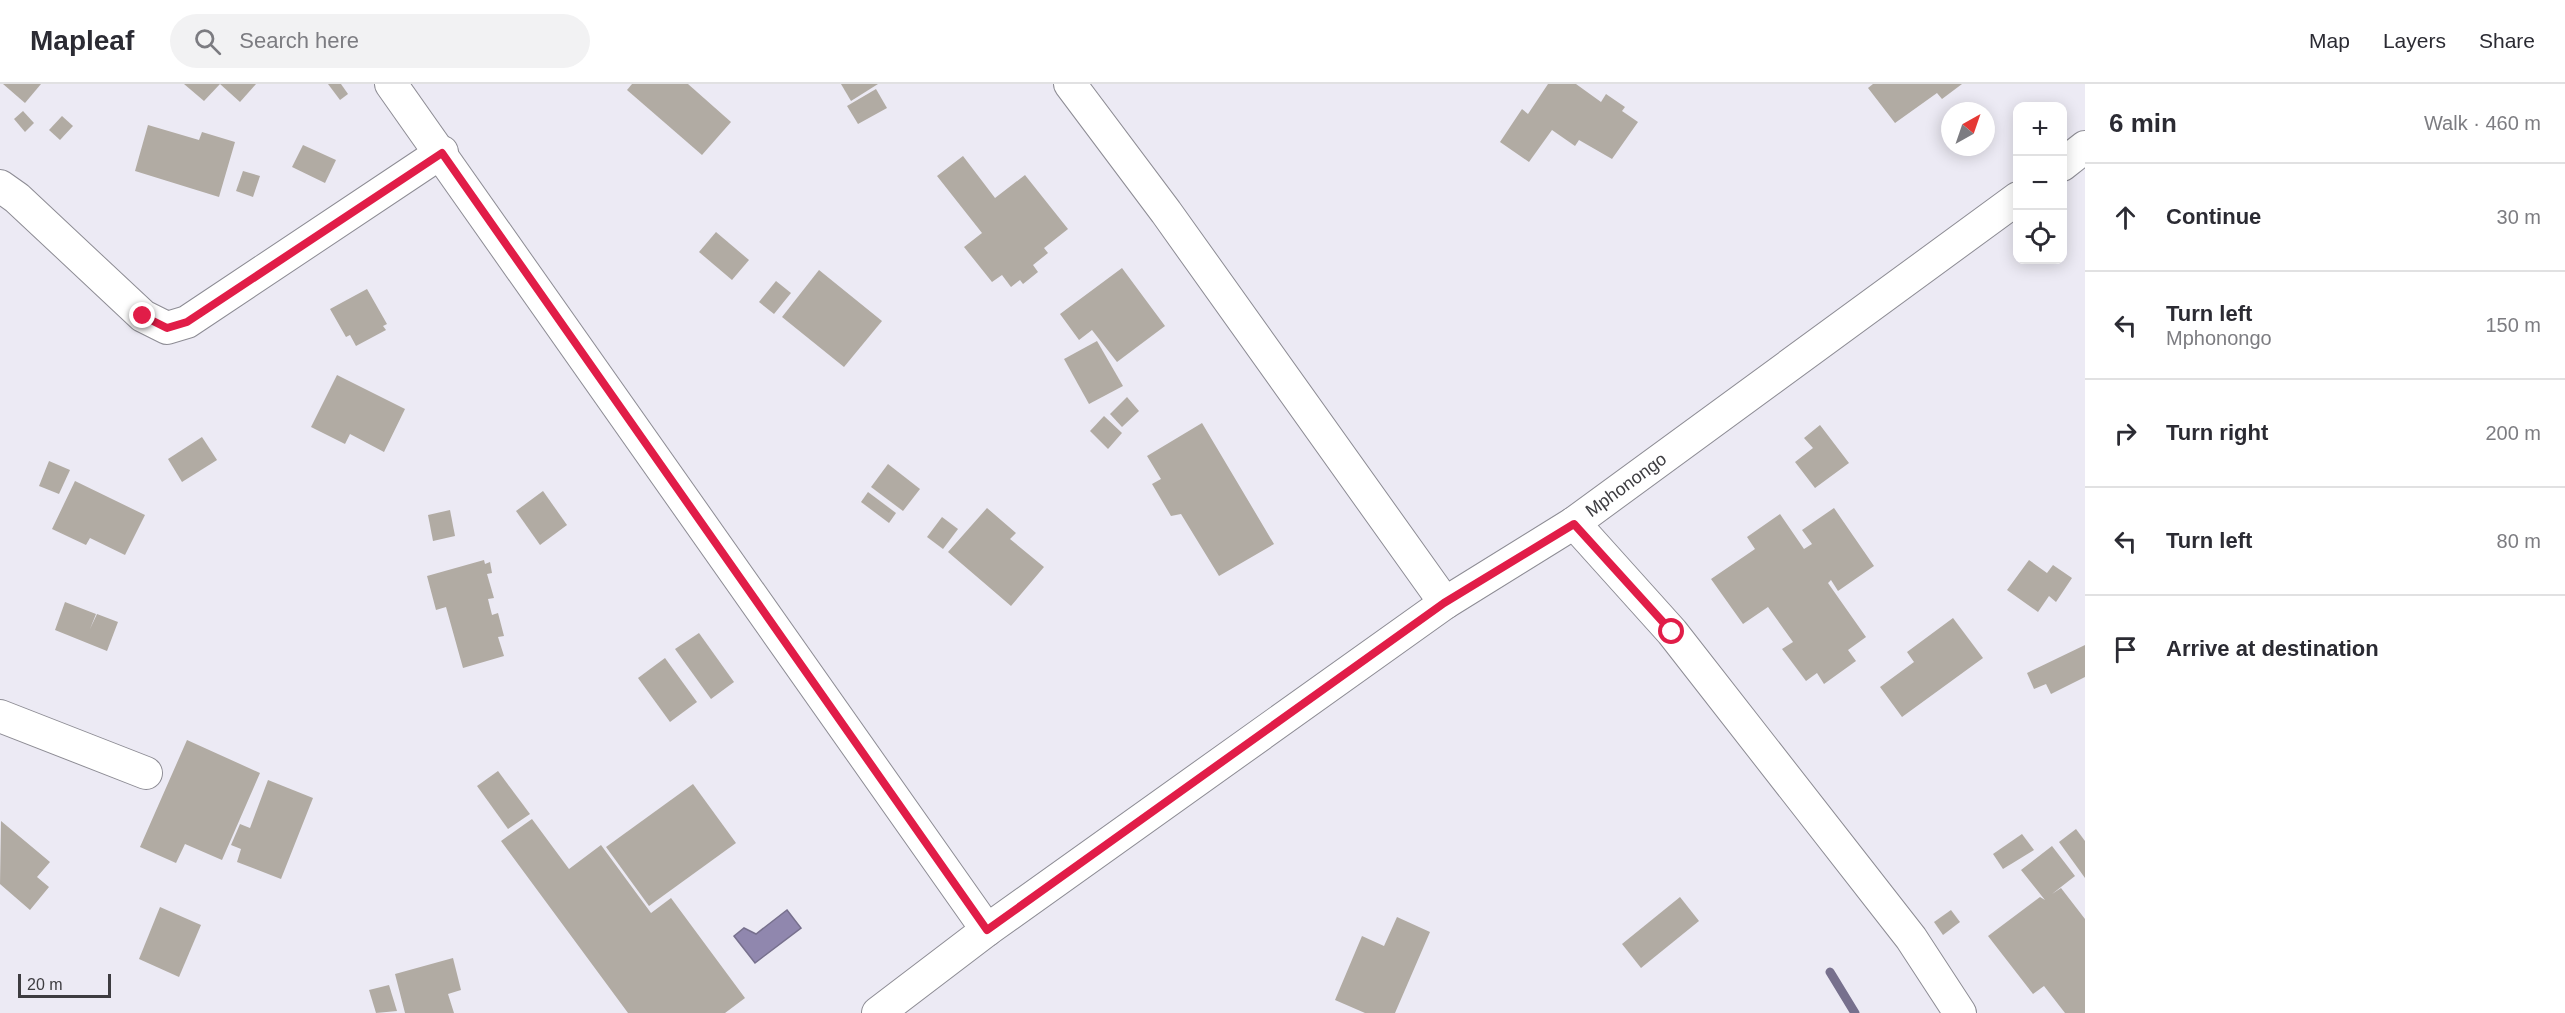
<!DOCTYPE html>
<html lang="en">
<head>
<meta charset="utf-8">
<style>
	body { margin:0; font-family:Helvetica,sans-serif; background:#f2f2f3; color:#2b2b33 }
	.controls { position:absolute; right:18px; top:18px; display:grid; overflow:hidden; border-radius:12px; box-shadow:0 3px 15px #0003 }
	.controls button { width:54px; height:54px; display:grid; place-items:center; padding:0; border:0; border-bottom:2px solid #e1e1e2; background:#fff; color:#2b2b33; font:30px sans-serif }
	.compass { position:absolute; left:1941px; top:18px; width:54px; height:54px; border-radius:50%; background:#fff; box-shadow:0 3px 15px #0003; rotate:40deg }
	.scale { position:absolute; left:18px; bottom:15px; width:93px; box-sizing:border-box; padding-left:6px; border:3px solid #3d3c40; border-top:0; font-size:16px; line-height:21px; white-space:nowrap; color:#3d3c40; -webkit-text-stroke:4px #eceaf4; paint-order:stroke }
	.stop { position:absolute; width:18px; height:18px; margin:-14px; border:4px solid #e11d48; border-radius:50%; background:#fff }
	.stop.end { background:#e11d48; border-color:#fff; box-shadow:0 2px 6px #0008 }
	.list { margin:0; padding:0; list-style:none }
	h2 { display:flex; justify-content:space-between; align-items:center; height:78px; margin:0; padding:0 24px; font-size:26px }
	h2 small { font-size:20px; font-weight:400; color:#7c7c81 }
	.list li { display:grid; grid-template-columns:39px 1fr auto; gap:18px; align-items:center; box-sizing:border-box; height:108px; padding:0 24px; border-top:2px solid #e1e1e2 }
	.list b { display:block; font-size:22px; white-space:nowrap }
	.list p { margin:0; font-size:20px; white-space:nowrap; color:#7c7c81 }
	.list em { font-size:20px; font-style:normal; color:#7c7c81 }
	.icon { flex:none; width:33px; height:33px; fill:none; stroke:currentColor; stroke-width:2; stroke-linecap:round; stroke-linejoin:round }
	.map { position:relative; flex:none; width:2085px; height:929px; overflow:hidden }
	header { display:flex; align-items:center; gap:36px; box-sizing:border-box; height:84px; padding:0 30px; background:#fff; border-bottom:2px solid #e1e1e2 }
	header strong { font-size:28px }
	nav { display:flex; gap:33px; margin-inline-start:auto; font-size:21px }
	.search { width:420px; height:54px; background:#f2f2f3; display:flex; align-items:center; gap:15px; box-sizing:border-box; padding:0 21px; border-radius:33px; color:#7c7c81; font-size:22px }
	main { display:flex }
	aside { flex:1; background:#fff }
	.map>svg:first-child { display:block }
	.water { fill:#9087ae; stroke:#77708d; stroke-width:1.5 }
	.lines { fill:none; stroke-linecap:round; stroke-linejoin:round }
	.stream { stroke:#77708d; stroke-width:9 }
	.building { fill:#b1aba3 }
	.minor-casing { stroke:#8d8c94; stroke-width:34 }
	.minor { stroke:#fff; stroke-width:32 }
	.route { stroke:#e11d48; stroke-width:8 }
	.labels { text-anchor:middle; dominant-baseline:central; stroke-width:4.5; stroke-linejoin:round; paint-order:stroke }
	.street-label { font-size:18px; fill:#3d3c40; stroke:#eceaf4 }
</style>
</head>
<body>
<header>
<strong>Mapleaf</strong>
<div class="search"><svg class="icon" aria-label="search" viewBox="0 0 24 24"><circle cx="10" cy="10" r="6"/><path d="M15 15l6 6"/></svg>Search here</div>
<nav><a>Map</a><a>Layers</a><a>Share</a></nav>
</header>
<main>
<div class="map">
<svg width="2085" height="929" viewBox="0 0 2085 929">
	<rect width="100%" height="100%" fill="#eceaf4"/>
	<polygon class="water" points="787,826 801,844 755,879 734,852 744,844 756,850"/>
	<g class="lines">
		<polyline class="stream" points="1830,888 1855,929"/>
	</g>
	<g class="building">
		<polygon points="3,0 41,0 25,19"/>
		<polygon points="184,0 220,0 204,17"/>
		<polygon points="220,0 256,0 240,18"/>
		<polygon points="328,0 341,0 348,10 340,16"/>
		<polygon points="632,0 688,0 731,38 702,71 627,6"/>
		<polygon points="841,0 878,0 851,17"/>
		<polygon points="1548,0 1576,0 1601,18 1606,10 1625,23 1622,27 1638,38 1612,75 1579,56 1575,62 1552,46 1529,78 1500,58 1522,25 1528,30"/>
		<polygon points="1873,0 1962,0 1942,15 1937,9 1895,39 1868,4"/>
		<polygon points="876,5 887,24 858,40 847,22"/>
		<polygon points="23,27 34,39 25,48 14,35"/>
		<polygon points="62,32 73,42 60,56 49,46"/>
		<polygon points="148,41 199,56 202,48 235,58 219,113 135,87"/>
		<polygon points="303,61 336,76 325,99 292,83"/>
		<polygon points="963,72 995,114 1025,91 1068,145 1044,164 1048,169 1033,181 1038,188 1023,200 1020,196 1011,203 1002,191 992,198 964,163 982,149 937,92"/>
		<polygon points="243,87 260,92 253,113 236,107"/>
		<polygon points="716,148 749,176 732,196 699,168"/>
		<polygon points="1122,184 1165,242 1117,278 1092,246 1079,256 1060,230"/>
		<polygon points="819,186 882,237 844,283 782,233"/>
		<polygon points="776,197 791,209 774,230 759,218"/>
		<polygon points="367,205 387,240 383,242 386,246 356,262 350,251 346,253 330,225"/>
		<polygon points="1097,257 1123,302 1089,320 1064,275"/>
		<polygon points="337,291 405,325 384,368 350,350 345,360 311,343"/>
		<polygon points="1127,313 1139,327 1122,343 1110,330"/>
		<polygon points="1104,332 1122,349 1108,365 1090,347"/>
		<polygon points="1202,339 1274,460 1219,492 1181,430 1171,432 1152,400 1161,395 1147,372"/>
		<polygon points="1820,341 1849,379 1815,404 1795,378 1813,364 1804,354"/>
		<polygon points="202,353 217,376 182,398 168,375"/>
		<polygon points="49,377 70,386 59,410 39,402"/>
		<polygon points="888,380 920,405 903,427 871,403"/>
		<polygon points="75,397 145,431 125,471 90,454 86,461 52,445"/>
		<polygon points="543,407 567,441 540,461 516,427"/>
		<polygon points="868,408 896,429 889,439 861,418"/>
		<polygon points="987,424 1016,449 1010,455 1044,483 1011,522 948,468"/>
		<polygon points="1834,424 1874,482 1838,507 1831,496 1828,499 1866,553 1848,566 1856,577 1824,600 1817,589 1806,597 1782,565 1793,558 1768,523 1743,540 1711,495 1755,465 1747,453 1780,430 1804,465 1812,460 1802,446"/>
		<polygon points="450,426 455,452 433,457 428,431"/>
		<polygon points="942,433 958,445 943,465 927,453"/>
		<polygon points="484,476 485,480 490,478 492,489 487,490 494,514 488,515 492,531 498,529 504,552 498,553 504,572 463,584 446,523 436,526 427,492"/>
		<polygon points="2029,476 2047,489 2053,481 2072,494 2056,518 2049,512 2038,528 2007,506"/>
		<polygon points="65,518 96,530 90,545 97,530 118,538 107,567 55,546"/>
		<polygon points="1953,534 1983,574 1902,633 1880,603 1914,578 1907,568"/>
		<polygon points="699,549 734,598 711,615 675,565"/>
		<polygon points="2085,561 2085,593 2051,610 2046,600 2034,605 2027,589"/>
		<polygon points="665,574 697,618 670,638 638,594"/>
		<polygon points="187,656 260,689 222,776 185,760 176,779 140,763"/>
		<polygon points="498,687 530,730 508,745 477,702"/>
		<polygon points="268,696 313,714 281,795 237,778 241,765 231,761 240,740 250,744"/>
		<polygon points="693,700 736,759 649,822 606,763"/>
		<polygon points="532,735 569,785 601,761 651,829 671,814 745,914 725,929 628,929 501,757"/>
		<polygon points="1,737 50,778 37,793 49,803 30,826 0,800"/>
		<polygon points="2076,745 2085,757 2085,794 2059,758"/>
		<polygon points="2022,750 2034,766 2003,785 1993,770"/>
		<polygon points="2052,762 2075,792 2052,810 2061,804 2085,835 2085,929 2065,929 2044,902 2033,910 1988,852 2040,813 2045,816 2021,786"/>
		<polygon points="1680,813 1699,837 1641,884 1622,860"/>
		<polygon points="160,823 201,841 179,893 139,875"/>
		<polygon points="1951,826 1960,838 1943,851 1934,838"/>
		<polygon points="1397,833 1430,848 1395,929 1365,929 1335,916 1362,852 1384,862"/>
		<polygon points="453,874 461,906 448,910 454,929 405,929 395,890"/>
		<polygon points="389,901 397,927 376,929 369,906"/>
	</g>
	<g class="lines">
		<defs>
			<g id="minor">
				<polyline points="391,0 987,846"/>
				<polyline points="1070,0 1166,128 1445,519"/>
				<polyline points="2062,81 2085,63"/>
				<polyline points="0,102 17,114 143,232 167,244 187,238 442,68"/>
				<polyline points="1574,439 1672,548 1911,854 1960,929"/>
				<polyline points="0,632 146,689"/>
				<path id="s1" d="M878 929 987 846 1445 519 1574 439 2018 114"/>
			</g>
		</defs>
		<use href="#minor" class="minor-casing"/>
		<use href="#minor" class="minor"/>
	</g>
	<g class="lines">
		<polyline class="route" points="143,232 167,244 187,238 442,69 987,846 1444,519 1574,440 1672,548"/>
	</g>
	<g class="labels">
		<g class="street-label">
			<text stroke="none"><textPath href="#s1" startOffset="916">Mphonongo</textPath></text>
		</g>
	</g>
</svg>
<div class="controls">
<button>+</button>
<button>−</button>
<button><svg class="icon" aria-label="locate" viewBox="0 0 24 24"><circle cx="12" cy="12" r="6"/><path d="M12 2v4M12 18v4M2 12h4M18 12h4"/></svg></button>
</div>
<svg class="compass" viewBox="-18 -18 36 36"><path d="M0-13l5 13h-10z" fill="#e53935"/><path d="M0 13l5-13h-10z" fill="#7c7c81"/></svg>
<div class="scale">20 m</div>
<div class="stop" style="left:1672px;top:548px"></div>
<div class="stop end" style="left:143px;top:232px"></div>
</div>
<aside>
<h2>6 min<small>Walk · 460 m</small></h2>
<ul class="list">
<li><svg class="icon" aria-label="ahead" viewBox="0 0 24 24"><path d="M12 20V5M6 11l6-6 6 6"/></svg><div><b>Continue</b></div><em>30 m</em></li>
<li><svg class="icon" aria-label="left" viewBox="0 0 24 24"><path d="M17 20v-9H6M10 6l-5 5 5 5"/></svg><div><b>Turn left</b><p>Mphonongo</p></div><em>150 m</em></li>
<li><svg class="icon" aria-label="right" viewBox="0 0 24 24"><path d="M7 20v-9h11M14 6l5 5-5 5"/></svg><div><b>Turn right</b></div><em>200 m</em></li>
<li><svg class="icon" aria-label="left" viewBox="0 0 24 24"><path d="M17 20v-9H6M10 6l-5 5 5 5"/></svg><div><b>Turn left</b></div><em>80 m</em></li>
<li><svg class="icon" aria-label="arrive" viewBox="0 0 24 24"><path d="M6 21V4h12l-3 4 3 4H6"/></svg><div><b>Arrive at destination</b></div></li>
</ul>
</aside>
</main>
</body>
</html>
